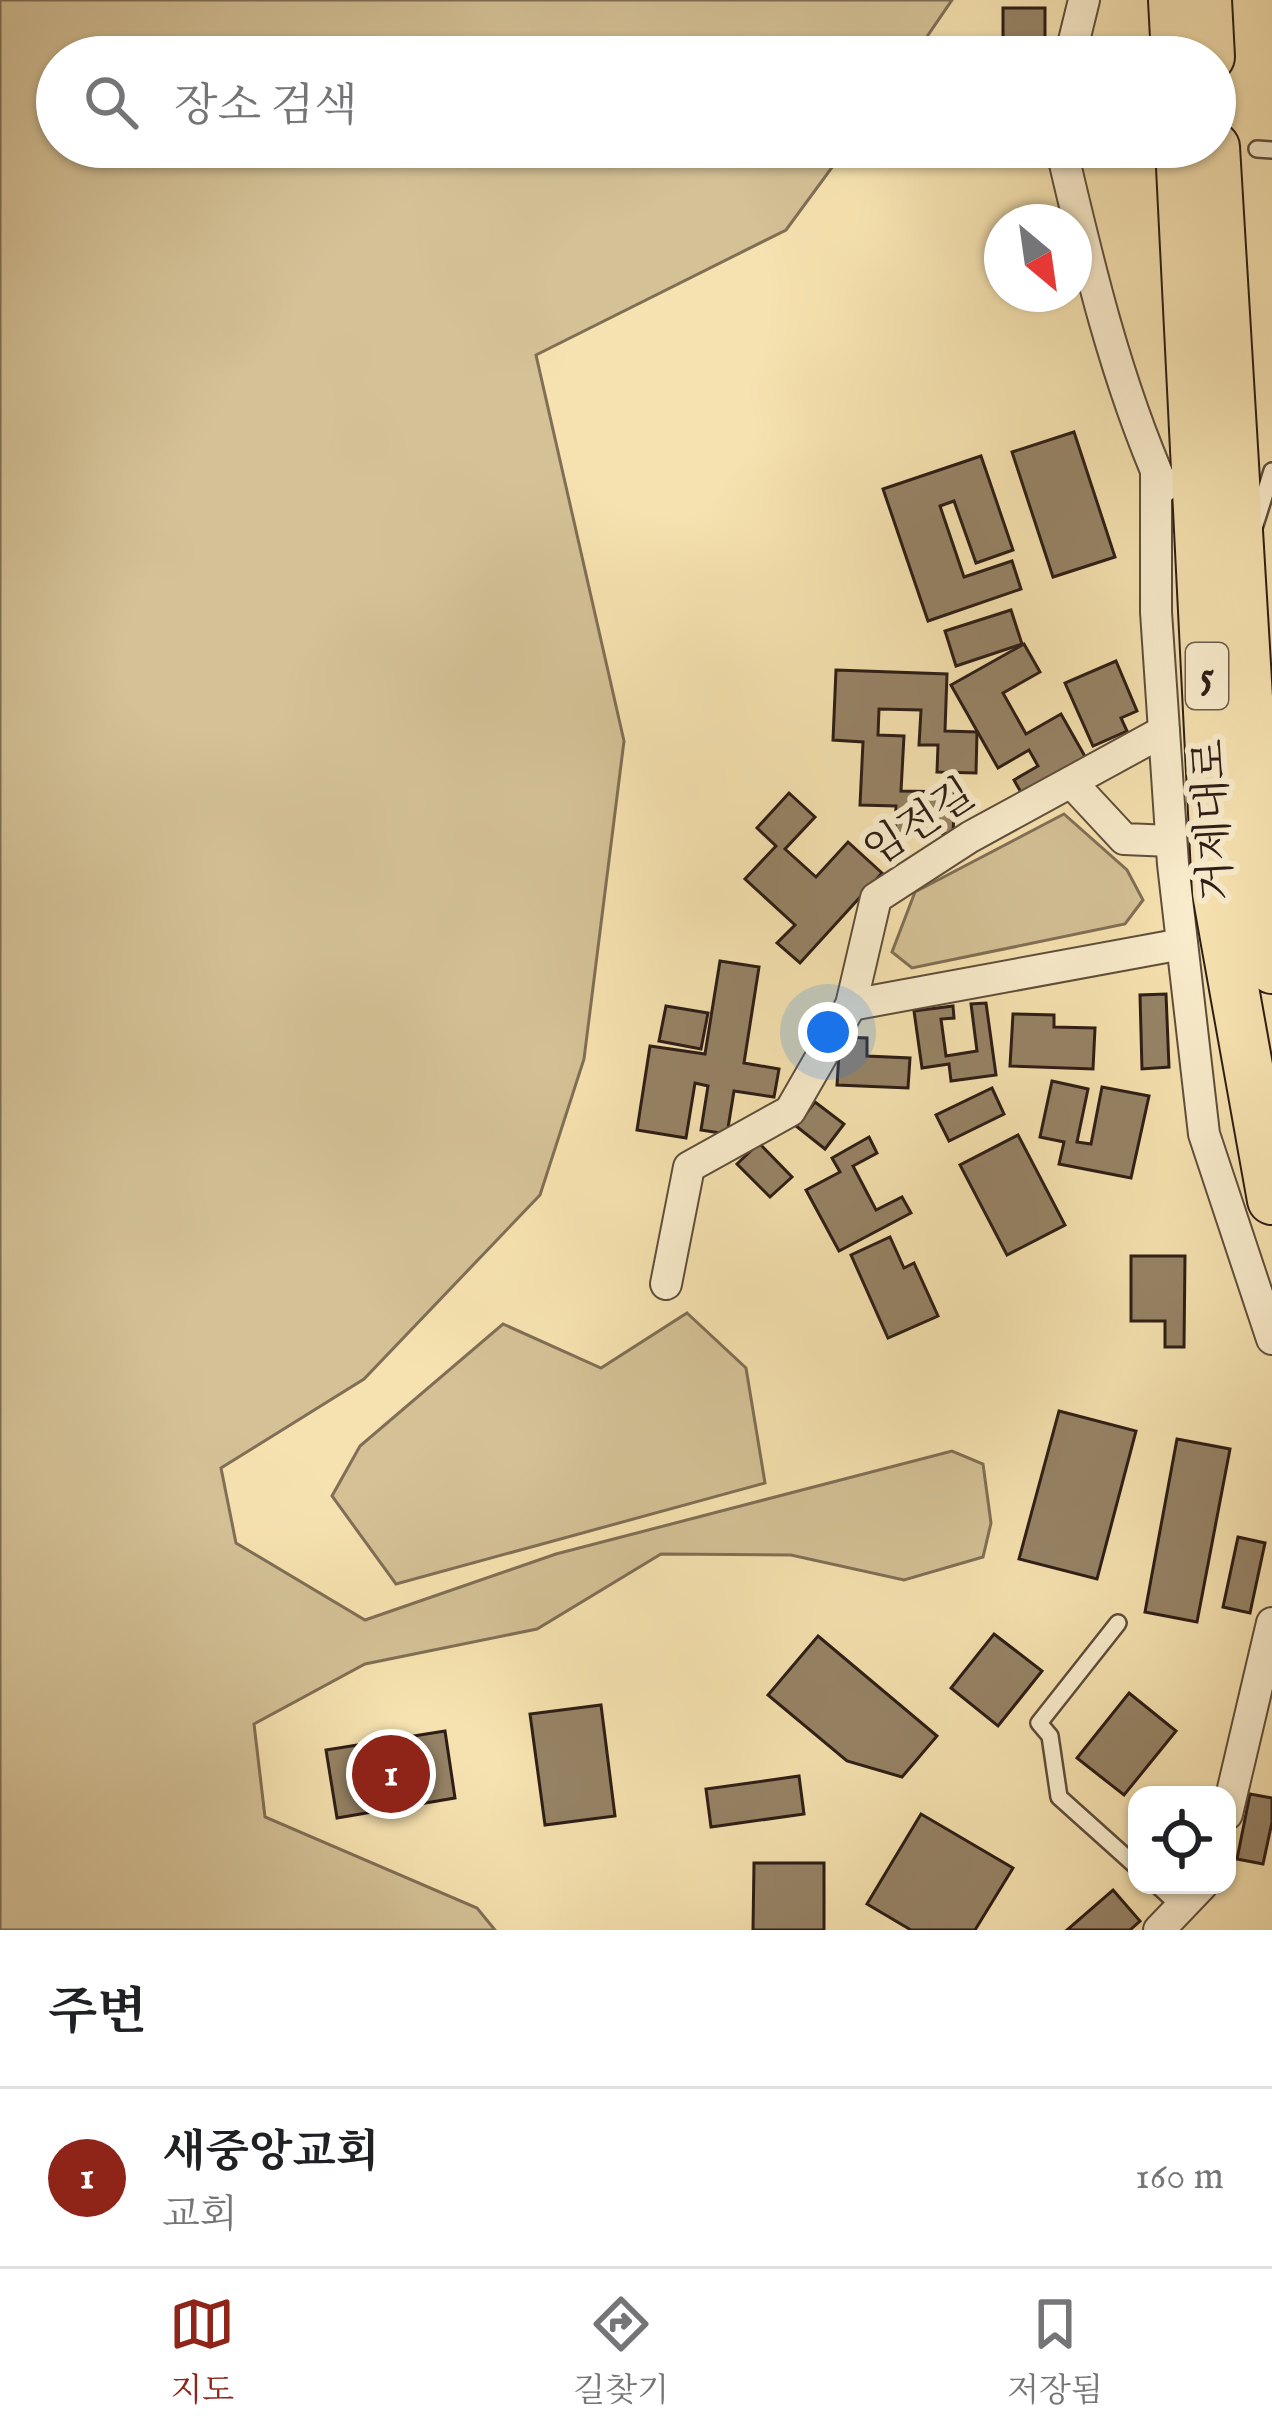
<!DOCTYPE html>
<html lang="ko">
<head>
<meta charset="utf-8">
<style>
	body { margin:0; font-family:"IM FELL English","Noto Serif KR",serif; background:#f2f2f2; color:#202124 }
	.controls { position:absolute; right:36px; bottom:36px; display:grid; overflow:hidden; border-radius:24px; box-shadow:0 3px 9px #0004 }
	.controls button { width:108px; height:108px; display:grid; place-items:center; padding:0; border:0; border-bottom:3px solid #e0e0e0; background:#fff; color:#202124; font:60px sans-serif }
	.compass { position:absolute; left:984px; top:204px; width:108px; height:108px; border-radius:50%; background:#fff; box-shadow:0 3px 9px #0004; rotate:151deg }
	.you { position:absolute; left:828px; top:1032px; width:42px; height:42px; margin:-30px; border:9px solid #fff; border-radius:50%; background:#1a73e8; box-shadow:0 0 0 18px #1a73e833 }
	.badge { display:grid; place-items:center; width:78px; height:78px; border-radius:50%; background:#8f2418; color:#fff; font-size:39px; font-weight:700 }
	.pin { position:absolute; translate:-50% -50%; border:6px solid #fff; box-shadow:0 3px 12px #0006 }
	.list { margin:0; padding:0; list-style:none }
	h2 { display:flex; justify-content:space-between; align-items:center; height:156px; margin:0; padding:0 48px; font-size:51px }
	h2 small { font-size:39px; font-weight:400; color:#757577 }
	.list li { display:grid; grid-template-columns:78px 1fr auto; gap:36px; align-items:center; box-sizing:border-box; height:180px; padding:0 48px; border-top:3px solid #e0e0e0 }
	.list b { display:block; font-size:45px; white-space:nowrap }
	.list p { margin:0; font-size:39px; white-space:nowrap; color:#757577 }
	.list em { font-size:39px; font-style:normal; color:#757577 }
	.icon { flex:none; width:66px; height:66px; fill:none; stroke:currentColor; stroke-width:2; stroke-linecap:round; stroke-linejoin:round }
	.map { position:relative; flex:none; width:1272px; height:1930px; overflow:hidden }
	.search { position:absolute; background:#fff; box-shadow:0 3px 9px #0004; left:36px; right:36px; top:36px; height:132px; display:flex; align-items:center; gap:30px; box-sizing:border-box; padding:0 42px; border-radius:66px; color:#757577; font-size:45px }
	.sheet { height:336px; background:#fff }
	nav { display:flex; justify-content:space-around; align-items:center; box-sizing:border-box; height:168px; border-top:3px solid #e0e0e0; background:#fff; font-size:33px; color:#757577 }
	nav a { display:grid; justify-items:center; gap:6px }
	nav .on { color:#8f2418 }
	.map>svg:first-child { display:block }
	.green { fill:#d4c196; stroke:#806f56; stroke-width:3 }
	.building { fill:#968366; stroke:#2d1d16; stroke-width:3 }
	.lines { fill:none; stroke-linecap:round; stroke-linejoin:round }
	.service-casing { stroke:#5f4e3c; stroke-width:20 }
	.minor-casing { stroke:#5f4e3c; stroke-width:34 }
	.primary-casing { stroke:#2d1d16; stroke-width:52 }
	.service { stroke:#f9eccc; stroke-width:15 }
	.minor { stroke:#f9eccc; stroke-width:30 }
	.primary { stroke:#f6e2b0; stroke-width:48 }
	.labels { text-anchor:middle; dominant-baseline:central; stroke-width:12; stroke-linejoin:round; paint-order:stroke }
	.shield { fill:#f9eccc; stroke:#6a5b4d; stroke-width:3 }
	.shield-label { font-size:39px; font-weight:bold; fill:#2d1d16 }
	.street-label { font-size:42px; fill:#2d1d16; stroke:#f9eccc }
</style>
</head>
<body>
<div class="map">
<svg width="1272" height="1930" viewBox="0 0 1272 1930">
	<rect width="100%" height="100%" fill="#f6e2b0"/>
	<filter id="stains"><feTurbulence type="fractalNoise" baseFrequency=".00167" numOctaves="4"/><feColorMatrix values="0 0 0 0 .2 0 0 0 0 .09 0 0 0 0 .02 0 0 0 .5 -.17"/></filter>
	<radialGradient id="worn" r=".72"><stop offset=".6" stop-color="#630" stop-opacity="0"/><stop offset="1" stop-color="#630" stop-opacity=".3"/></radialGradient>
	<g class="green">
		<polygon points="0,0 952,0 913,57 57,57 57,147 847,147 786,230 536,355 624,741 584,1059 540,1195 364,1379 221,1468 236,1543 365,1620 556,1554 952,1451 983,1464 991,1523 983,1557 904,1580 791,1555 661,1554 537,1629 365,1664 254,1724 265,1817 477,1908 495,1930 0,1930"/>
		<polygon points="1064,814 1127,870 1143,900 1125,924 912,968 892,952 915,892"/>
		<polygon points="687,1313 746,1368 765,1483 396,1584 332,1496 360,1446 503,1324 601,1368"/>
	</g>
	<g class="building">
		<rect x="1003" y="8" width="42" height="49"/>
		<polygon points="1074,432 1115,557 1053,577 1012,452"/>
		<polygon points="981,456 1013,550 976,563 954,501 940,506 964,577 1012,561 1021,589 928,621 883,489"/>
		<polygon points="1011,610 1022,644 956,666 945,631"/>
		<polygon points="1024,644 1040,672 1003,693 1026,734 1061,714 1087,760 1023,796 1014,780 1038,766 1029,750 998,768 951,685"/>
		<polygon points="1116,661 1137,711 1121,718 1127,731 1093,746 1065,683"/>
		<polygon points="836,670 947,674 945,731 977,732 976,773 937,772 938,745 919,745 921,710 879,709 878,735 904,736 901,791 955,792 953,834 895,832 896,806 860,805 863,742 833,740"/>
		<polygon points="789,793 815,817 785,849 816,877 848,842 882,873 800,963 777,943 795,925 745,879 776,846 757,828"/>
		<polygon points="720,961 759,967 744,1063 779,1069 774,1097 734,1091 727,1134 701,1130 708,1086 695,1083 686,1138 637,1130 650,1046 705,1054"/>
		<polygon points="1166,994 1169,1067 1142,1069 1140,995"/>
		<polygon points="986,1003 996,1075 951,1081 949,1064 922,1068 914,1011 953,1006 954,1018 941,1019 946,1056 977,1051 971,1004"/>
		<polygon points="666,1006 708,1013 701,1049 659,1041"/>
		<polygon points="1013,1014 1054,1015 1054,1027 1095,1028 1093,1069 1010,1066"/>
		<polygon points="840,1037 867,1038 867,1056 910,1058 908,1088 837,1085"/>
		<polygon points="1052,1081 1088,1089 1077,1142 1091,1144 1102,1087 1149,1096 1131,1178 1059,1164 1064,1142 1040,1137"/>
		<polygon points="992,1088 1004,1114 949,1141 936,1115"/>
		<polygon points="815,1102 844,1124 825,1149 796,1126"/>
		<polygon points="1018,1135 1065,1225 1007,1255 960,1165"/>
		<polygon points="869,1137 877,1153 853,1166 876,1210 902,1197 911,1213 839,1251 806,1190 840,1172 832,1158"/>
		<polygon points="759,1143 792,1177 770,1197 737,1164"/>
		<polygon points="890,1237 904,1268 914,1263 938,1316 888,1338 851,1255"/>
		<polygon points="1131,1256 1185,1256 1184,1347 1165,1347 1165,1321 1131,1321"/>
		<polygon points="1059,1411 1136,1431 1097,1579 1019,1559"/>
		<polygon points="1177,1439 1230,1449 1197,1622 1145,1612"/>
		<polygon points="1238,1537 1265,1543 1250,1613 1223,1607"/>
		<polygon points="994,1634 1042,1671 998,1726 951,1688"/>
		<polygon points="818,1636 937,1736 902,1777 847,1761 768,1695"/>
		<polygon points="1129,1693 1176,1731 1124,1795 1077,1758"/>
		<polygon points="601,1705 615,1816 545,1825 530,1714"/>
		<polygon points="445,1731 455,1798 337,1818 326,1750"/>
		<polygon points="799,1776 804,1814 711,1827 706,1789"/>
		<polygon points="1250,1794 1272,1798 1272,1822 1263,1864 1237,1859"/>
		<polygon points="921,1814 1013,1868 975,1930 911,1930 867,1904"/>
		<polygon points="754,1863 824,1863 824,1930 753,1930"/>
		<polygon points="1113,1890 1140,1921 1130,1930 1067,1930"/>
	</g>
	<g class="lines">
		<defs>
			<g id="service">
				<polyline points="1257,149 1272,150"/>
				<polyline points="1255,525 1272,471"/>
				<polyline points="1118,1623 1039,1723 1050,1736 1059,1797 1137,1867"/>
				<polyline points="1157,1885 1181,1907"/>
			</g>
			<g id="minor">
				<polyline points="1070,57 1084,0"/>
				<path d="M1061 147C1088 262 1115 378 1163 487"/>
				<polyline points="1156,471 1156,612 1173,864 1204,1134 1272,1339"/>
				<polyline points="1071,782 1124,839 1171,841"/>
				<polyline points="851,1005 1182,944"/>
				<polyline points="666,1284 689,1167 790,1111 851,1005 876,898 970,837 1164,731"/>
				<polyline points="1227,1814 1272,1623"/>
				<polyline points="1159,1930 1202,1885"/>
			</g>
			<g id="primary">
				<polyline points="1173,0 1176,57"/>
				<polyline points="1207,0 1210,57"/>
				<polyline points="1180,147 1217,893 1272,1200"/>
				<polyline points="1215,147 1260,898 1272,969"/>
			</g>
		</defs>
		<use href="#service" class="service-casing"/>
		<use href="#minor" class="minor-casing"/>
		<use href="#primary" class="primary-casing"/>
		<use href="#service" class="service"/>
		<use href="#minor" class="minor"/>
		<use href="#primary" class="primary"/>
	</g>
	<g class="labels">
		<rect class="shield" x="1186" y="643" width="42" height="66" rx="9"/>
		<g class="shield-label">
			<text x="1207" y="676">5</text>
		</g>
		<g class="street-label">
			<text transform="translate(1215 820) rotate(-93)">거제대로</text>
			<text transform="translate(920 824) rotate(-33)">임전길</text>
		</g>
	</g>
	<rect width="100%" height="100%" filter="url(#stains)"/>
	<rect width="100%" height="100%" fill="url(#worn)"/>
</svg>
<div class="controls">
<button><svg class="icon" aria-label="locate" viewBox="0 0 24 24"><circle cx="12" cy="12" r="6"/><path d="M12 2v4M12 18v4M2 12h4M18 12h4"/></svg></button>
</div>
<svg class="compass" viewBox="-18 -18 36 36"><path d="M0-13l5 13h-10z" fill="#e53935"/><path d="M0 13l5-13h-10z" fill="#757577"/></svg>
<div class="you"></div>
<div class="pin badge" style="left:391px;top:1774px">1</div>
<div class="search"><svg class="icon" aria-label="search" viewBox="0 0 24 24"><circle cx="10" cy="10" r="6"/><path d="M15 15l6 6"/></svg>장소 검색</div>
</div>
<section class="sheet">
<h2>주변<small></small></h2>
<ul class="list">
<li><span class="badge">1</span><div><b>새중앙교회</b><p>교회</p></div><em>160 m</em></li>
</ul>
</section>
<nav>
<a class="on"><svg class="icon" aria-label="map" viewBox="0 0 24 24"><path d="M3 6l6-2 6 2 6-2v14l-6 2-6-2-6 2zM9 4v14M15 6v14"/></svg>지도</a>
<a><svg class="icon" aria-label="directions" viewBox="0 0 24 24"><path d="M12 3l9 9-9 9-9-9zM9 14v-3h6M13 9l2 2-2 2"/></svg>길찾기</a>
<a><svg class="icon" aria-label="saved" viewBox="0 0 24 24"><path d="M7 4h10v16l-5-4-5 4z"/></svg>저장됨</a>
</nav>
</body>
</html>
